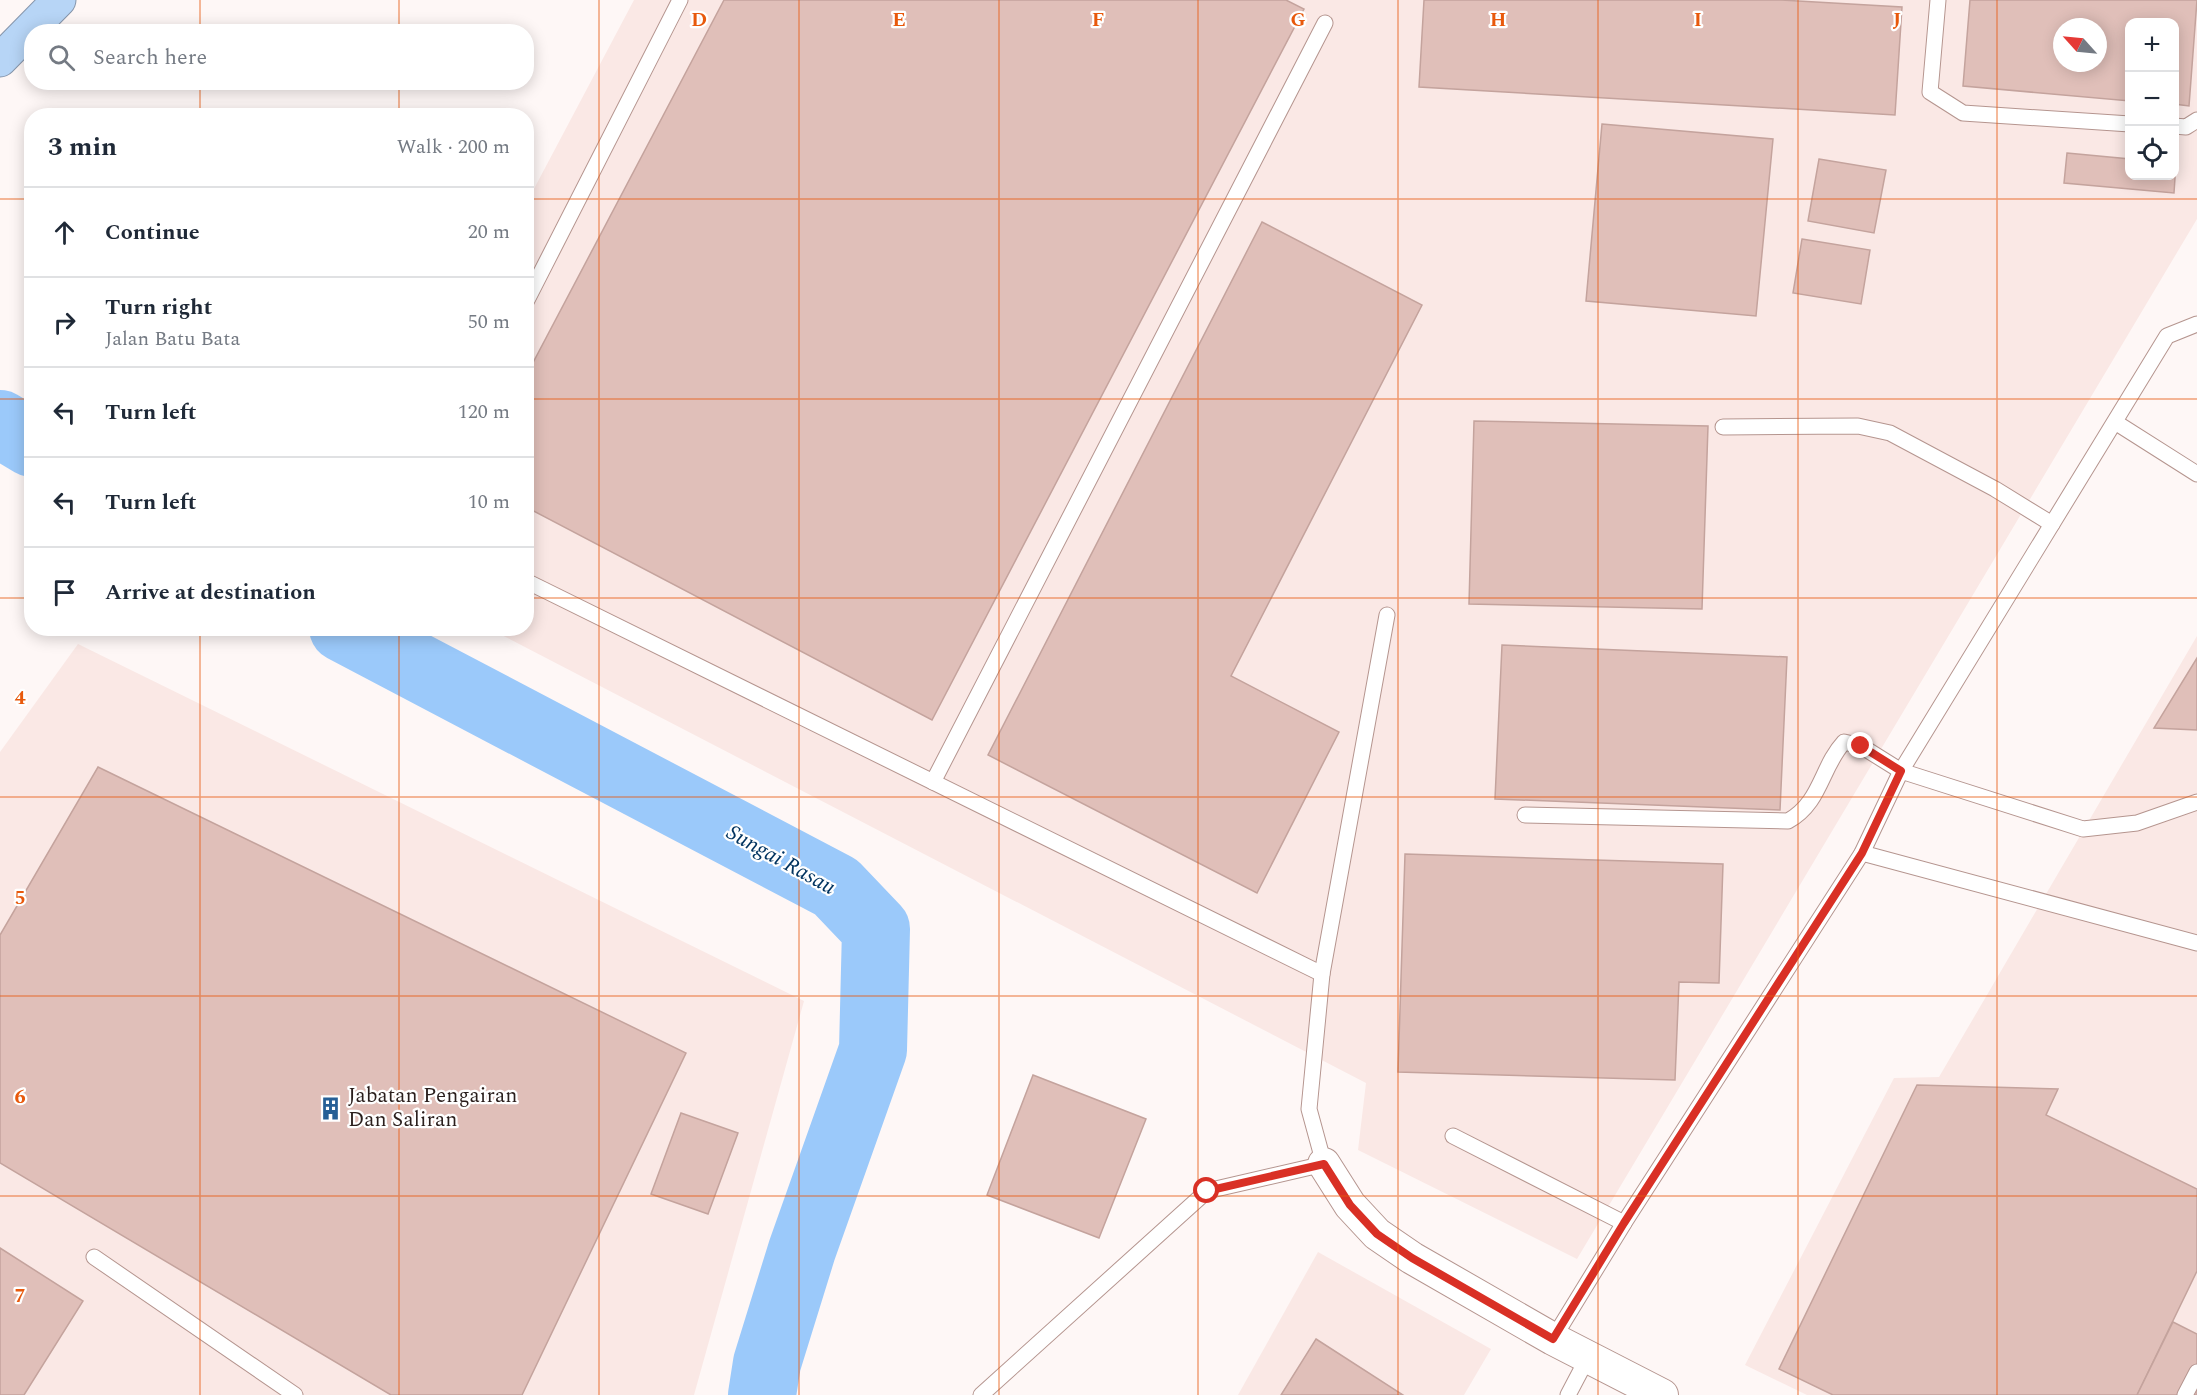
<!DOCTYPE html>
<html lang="en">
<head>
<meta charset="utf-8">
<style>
	body { margin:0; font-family:Spectral,serif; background:#f2f2f3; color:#1f2937 }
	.controls { position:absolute; right:18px; top:18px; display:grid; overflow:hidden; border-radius:12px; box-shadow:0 3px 15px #0003 }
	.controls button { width:54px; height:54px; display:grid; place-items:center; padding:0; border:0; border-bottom:2px solid #e0e1e3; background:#fff; color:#1f2937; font:30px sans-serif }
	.compass { position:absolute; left:2053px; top:18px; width:54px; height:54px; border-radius:50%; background:#fff; box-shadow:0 3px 15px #0003; rotate:297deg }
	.stop { position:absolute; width:18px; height:18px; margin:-14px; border:4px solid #d93025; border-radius:50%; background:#fff }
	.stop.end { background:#d93025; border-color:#fff; box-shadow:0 2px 6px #0008 }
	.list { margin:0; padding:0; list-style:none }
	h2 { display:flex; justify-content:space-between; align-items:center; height:78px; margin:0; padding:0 24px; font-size:26px }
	h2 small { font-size:20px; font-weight:400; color:#747a83 }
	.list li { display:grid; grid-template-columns:39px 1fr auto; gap:18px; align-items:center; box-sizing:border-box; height:90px; padding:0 24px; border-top:2px solid #e0e1e3 }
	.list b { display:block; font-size:22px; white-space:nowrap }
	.list p { margin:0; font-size:20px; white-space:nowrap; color:#747a83 }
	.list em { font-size:20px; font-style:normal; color:#747a83 }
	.icon { flex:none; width:33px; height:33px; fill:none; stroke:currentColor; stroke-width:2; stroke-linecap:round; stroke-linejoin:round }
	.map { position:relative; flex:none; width:2197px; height:1395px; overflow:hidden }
	.search { position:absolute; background:#fff; box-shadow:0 3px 15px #0003; left:24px; top:24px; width:510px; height:66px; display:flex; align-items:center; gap:15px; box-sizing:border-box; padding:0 21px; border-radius:24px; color:#747a83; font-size:22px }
	.panel { position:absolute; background:#fff; box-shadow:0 3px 15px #0003; left:24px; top:108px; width:510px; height:528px; border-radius:24px }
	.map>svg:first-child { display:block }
	.built { fill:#fae8e5; fill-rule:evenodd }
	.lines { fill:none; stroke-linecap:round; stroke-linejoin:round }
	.river { stroke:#9bc9fa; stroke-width:68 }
	.building { fill:#e0bfb9; stroke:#c4a39d; stroke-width:1.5; fill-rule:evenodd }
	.service-casing { stroke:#b5958f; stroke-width:17 }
	.minor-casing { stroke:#b5958f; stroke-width:34 }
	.motorway-casing { stroke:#8695aa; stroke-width:35 }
	.service { stroke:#fff; stroke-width:15 }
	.minor { stroke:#fff; stroke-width:32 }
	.motorway { stroke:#b7d5f6; stroke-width:33 }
	.route { stroke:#d93025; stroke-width:8 }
	.grid { fill:none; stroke:#e8590c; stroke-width:1.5; stroke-opacity:0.55 }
	.labels { text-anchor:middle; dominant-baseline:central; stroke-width:4.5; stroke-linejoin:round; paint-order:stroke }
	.poi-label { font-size:21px; fill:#2a1e1c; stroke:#fff; text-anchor:start }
	.water-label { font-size:22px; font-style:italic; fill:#023460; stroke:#fff }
	.grid-label { font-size:20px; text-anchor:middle; font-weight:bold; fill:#e8590c; stroke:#fff; stroke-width:4.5; stroke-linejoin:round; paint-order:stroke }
</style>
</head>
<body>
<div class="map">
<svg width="2197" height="1395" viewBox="0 0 2197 1395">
	<rect width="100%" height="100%" fill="#fef7f6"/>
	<g class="built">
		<path d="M634 0H2197V219L1577 1259 1358 1150 1366 1083 490 629 526 628 527 202ZM2130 22H2174V176H2130ZM2062 27H2098V63H2062Z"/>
		<polygon points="2197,636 2197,1395 1807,1395 1745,1365 1894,1078 1939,1077"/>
		<polygon points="78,644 804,1001 694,1395 0,1395 0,752"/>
		<polygon points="1318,1252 1491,1349 1464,1395 1238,1395"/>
	</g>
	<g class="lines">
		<g class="river">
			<polyline points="0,424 32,443"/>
			<polyline points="343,628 836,887 876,929 873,1050 802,1250 767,1363 762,1395"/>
		</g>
	</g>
	<g class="building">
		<polygon points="724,0 1286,0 1304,9 932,720 526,507 526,376"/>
		<polygon points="1424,0 1781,0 1902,7 1895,115 1419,87"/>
		<path d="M1970 0H2197L2189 106 2174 104V22H2130V101L1963 86ZM2062 27H2098V63H2062Z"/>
		<polygon points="1602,124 1773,139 1756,316 1586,301"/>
		<polygon points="2067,153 2130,159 2130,176 2174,176 2176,163 2174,193 2064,183"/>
		<polygon points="1819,159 1886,170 1874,233 1808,221"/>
		<polygon points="1262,222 1422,305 1231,676 1339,732 1257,893 988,755"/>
		<polygon points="1802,239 1870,250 1861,304 1793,293"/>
		<polygon points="1474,421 1708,426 1702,609 1469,604"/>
		<polygon points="1502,645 1787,657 1780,810 1495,799"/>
		<polygon points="2197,658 2197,730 2154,728"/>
		<polygon points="98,767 686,1053 522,1395 391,1395 0,1163 0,935"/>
		<polygon points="1405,854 1723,864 1719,983 1679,982 1675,1080 1398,1072"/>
		<polygon points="1033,1075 1146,1119 1099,1238 987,1195"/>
		<polygon points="1917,1085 2058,1089 2046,1115 2197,1189 2197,1271 2137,1395 1833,1395 1779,1369"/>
		<polygon points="681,1113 738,1133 708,1214 651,1194"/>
		<polygon points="0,1248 83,1301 24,1395 0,1395"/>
		<polygon points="2173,1322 2197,1334 2197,1395 2137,1395"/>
		<polygon points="1316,1339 1403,1395 1281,1395"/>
	</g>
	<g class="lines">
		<defs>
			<g id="service">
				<polyline points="1938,0 1930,92 1963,113 2130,124"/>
				<polyline points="2174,126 2186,127 2197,120"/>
				<polyline points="526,302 680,0"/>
				<polyline points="2115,422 2197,474"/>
				<polyline points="1723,427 1858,426 1890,433 1995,489 2052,524"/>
				<polyline points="526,581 1322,974"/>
				<polyline points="933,782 1325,23"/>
				<path d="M1525 815 1788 821C1821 803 1821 767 1844 742L1861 746 1901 771 2083 829 2137 823 2197 802"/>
				<polyline points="1862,853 2197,943"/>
				<polyline points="1453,1136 1624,1223"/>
				<polyline points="94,1257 295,1395"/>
				<polyline points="1553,1339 1624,1223 1862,853 1901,771 2167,336 2197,324"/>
				<polyline points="981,1395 1207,1191 1324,1164 1309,1109 1322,974 1387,615"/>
				<polyline points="1568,1395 1588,1357"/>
				<polyline points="2185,1395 2197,1372"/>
			</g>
			<polyline id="minor" points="1324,1164 1350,1205 1377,1234 1412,1258 1553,1339 1662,1395"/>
			<polyline id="motorway" points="0,60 59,0"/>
		</defs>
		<use href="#service" class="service-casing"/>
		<use href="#minor" class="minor-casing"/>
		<use href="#motorway" class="motorway-casing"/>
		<use href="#service" class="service"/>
		<use href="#minor" class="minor"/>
		<use href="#motorway" class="motorway"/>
	</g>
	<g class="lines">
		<polyline class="route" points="1207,1191 1324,1164 1350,1205 1377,1234 1412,1258 1553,1339 1624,1223 1862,853 1901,771 1861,746"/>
	</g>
	<path class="grid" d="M200 0V32M399 0V32M599 0V1395M799 0V1395M999 0V1395M1198 0V1395M1398 0V1395M1598 0V1395M1798 0V1395M1997 0V1395M200 82V116M399 82V116M0 199H32M526 199H2197M0 399H32M526 399H2197M0 598H32M526 598H2197M200 628V1395M399 628V1395M0 797H2197M0 996H2197M0 1196H2197"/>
	<defs>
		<symbol id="building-bare" viewBox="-9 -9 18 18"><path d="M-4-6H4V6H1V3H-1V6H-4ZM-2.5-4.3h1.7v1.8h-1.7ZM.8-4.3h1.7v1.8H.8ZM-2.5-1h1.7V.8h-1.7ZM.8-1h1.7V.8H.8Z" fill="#265f96" stroke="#fff" stroke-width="2.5" paint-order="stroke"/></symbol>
	</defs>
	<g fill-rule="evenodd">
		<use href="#building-bare" x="314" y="1092" width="33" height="33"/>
	</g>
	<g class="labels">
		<g class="poi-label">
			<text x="348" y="1096">Jabatan Pengairan<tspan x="348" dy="24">Dan Saliran</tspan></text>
		</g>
		<g class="water-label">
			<text transform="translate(781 860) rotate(29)">Sungai Rasau</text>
		</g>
	</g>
	<g class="grid-label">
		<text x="699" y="26">D</text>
		<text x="899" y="26">E</text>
		<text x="1098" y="26">F</text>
		<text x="1298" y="26">G</text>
		<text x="1498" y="26">H</text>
		<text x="1698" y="26">I</text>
		<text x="1897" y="26">J</text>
		<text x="20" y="704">4</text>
		<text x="20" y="904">5</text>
		<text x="20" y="1103">6</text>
		<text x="20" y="1302">7</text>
	</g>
</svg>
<div class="controls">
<button>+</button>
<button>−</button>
<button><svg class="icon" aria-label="locate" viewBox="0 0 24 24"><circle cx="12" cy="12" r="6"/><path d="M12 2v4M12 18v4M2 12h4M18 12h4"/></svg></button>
</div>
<svg class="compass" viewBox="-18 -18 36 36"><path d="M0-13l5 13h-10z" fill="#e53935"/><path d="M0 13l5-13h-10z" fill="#747a83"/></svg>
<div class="stop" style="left:1207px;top:1191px"></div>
<div class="stop end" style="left:1861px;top:746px"></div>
<div class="search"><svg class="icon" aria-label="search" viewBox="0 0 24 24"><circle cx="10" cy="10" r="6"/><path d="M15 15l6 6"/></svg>Search here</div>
<section class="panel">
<h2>3 min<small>Walk · 200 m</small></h2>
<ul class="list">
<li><svg class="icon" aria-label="ahead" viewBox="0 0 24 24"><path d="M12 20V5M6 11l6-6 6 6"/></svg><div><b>Continue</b></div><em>20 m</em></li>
<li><svg class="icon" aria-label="right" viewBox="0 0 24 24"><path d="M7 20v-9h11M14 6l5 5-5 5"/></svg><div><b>Turn right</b><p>Jalan Batu Bata</p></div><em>50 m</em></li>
<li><svg class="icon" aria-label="left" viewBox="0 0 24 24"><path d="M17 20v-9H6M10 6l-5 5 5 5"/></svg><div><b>Turn left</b></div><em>120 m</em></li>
<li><svg class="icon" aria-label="left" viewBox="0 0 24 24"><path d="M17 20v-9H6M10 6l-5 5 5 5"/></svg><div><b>Turn left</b></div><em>10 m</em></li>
<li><svg class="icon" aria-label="arrive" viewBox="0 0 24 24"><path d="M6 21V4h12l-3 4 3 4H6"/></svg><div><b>Arrive at destination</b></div></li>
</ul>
</section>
</div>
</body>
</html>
